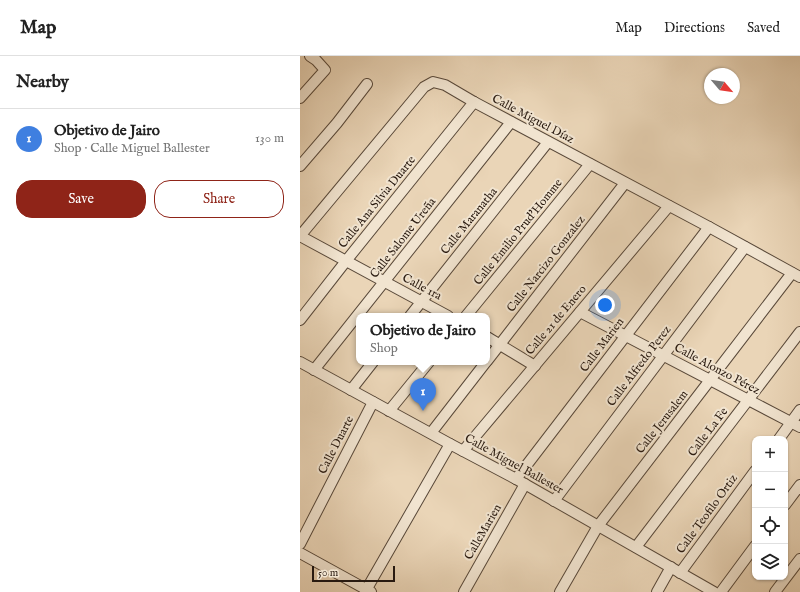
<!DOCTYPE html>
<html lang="en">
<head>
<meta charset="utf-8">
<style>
	body { margin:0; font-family:"IM FELL English",serif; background:#f2f2f2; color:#222 }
	.controls { position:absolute; right:12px; bottom:12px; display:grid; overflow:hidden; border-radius:8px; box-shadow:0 1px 3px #0004 }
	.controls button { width:36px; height:36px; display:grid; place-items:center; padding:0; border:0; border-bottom:1px solid #e0e0e0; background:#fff; color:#222; font:20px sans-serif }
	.compass { position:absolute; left:404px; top:12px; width:36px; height:36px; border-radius:50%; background:#fff; box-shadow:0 1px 3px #0004; rotate:119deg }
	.scale { position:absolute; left:12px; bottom:10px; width:83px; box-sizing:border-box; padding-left:4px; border:2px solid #291a10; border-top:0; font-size:11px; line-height:14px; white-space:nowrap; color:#291a10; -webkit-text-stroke:3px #f1e4d0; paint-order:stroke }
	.you { position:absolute; left:305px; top:249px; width:14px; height:14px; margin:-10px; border:3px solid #fff; border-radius:50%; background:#1a73e8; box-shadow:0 0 0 6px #1a73e833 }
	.badge { display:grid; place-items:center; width:26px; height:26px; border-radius:50%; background:#8f2418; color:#fff; font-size:13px; font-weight:700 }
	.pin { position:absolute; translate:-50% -33px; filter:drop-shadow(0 1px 2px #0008) }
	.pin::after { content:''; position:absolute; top:21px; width:14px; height:12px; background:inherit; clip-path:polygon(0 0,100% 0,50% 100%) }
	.popup { position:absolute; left:56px; top:257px; width:134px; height:52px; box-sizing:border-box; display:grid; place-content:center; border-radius:8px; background:#fff; filter:drop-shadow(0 1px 3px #0005); font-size:13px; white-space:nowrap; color:#767676 }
	.popup b { font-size:15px; color:#222 }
	.popup::after { content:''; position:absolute; left:50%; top:100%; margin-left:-8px; border:8px solid transparent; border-top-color:#fff }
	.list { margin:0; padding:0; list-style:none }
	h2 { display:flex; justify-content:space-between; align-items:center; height:52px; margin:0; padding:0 16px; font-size:17px }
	h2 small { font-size:13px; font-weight:400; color:#767676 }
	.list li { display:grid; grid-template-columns:26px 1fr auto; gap:12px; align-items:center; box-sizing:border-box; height:60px; padding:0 16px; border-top:1px solid #e0e0e0 }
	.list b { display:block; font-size:15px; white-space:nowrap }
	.list p { margin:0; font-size:13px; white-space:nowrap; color:#767676 }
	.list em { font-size:13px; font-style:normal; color:#767676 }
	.actions { display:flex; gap:8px; padding:12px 16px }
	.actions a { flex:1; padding:9px 0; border:1px solid #8f2418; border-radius:16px; text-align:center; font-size:14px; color:#8f2418 }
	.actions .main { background:#8f2418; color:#fff }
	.icon { flex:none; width:22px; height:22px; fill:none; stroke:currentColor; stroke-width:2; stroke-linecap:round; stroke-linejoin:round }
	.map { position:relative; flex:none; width:500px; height:536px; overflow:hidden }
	header { display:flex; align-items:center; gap:24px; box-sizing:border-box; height:56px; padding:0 20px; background:#fff; border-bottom:1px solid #e0e0e0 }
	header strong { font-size:19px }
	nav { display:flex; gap:22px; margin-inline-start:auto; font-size:14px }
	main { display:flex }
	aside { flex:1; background:#fff }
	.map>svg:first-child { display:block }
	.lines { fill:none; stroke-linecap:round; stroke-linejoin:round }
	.street-casing { stroke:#59493a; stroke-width:12 }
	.street { stroke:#f1e4d0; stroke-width:10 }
	.labels { text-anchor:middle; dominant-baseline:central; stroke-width:4; stroke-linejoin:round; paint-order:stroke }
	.street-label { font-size:12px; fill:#291a10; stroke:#f1e4d0 }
</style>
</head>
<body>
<header>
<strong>Map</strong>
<nav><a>Map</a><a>Directions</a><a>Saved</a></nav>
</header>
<main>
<aside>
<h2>Nearby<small></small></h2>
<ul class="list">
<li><span class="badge" style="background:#3f7fe0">1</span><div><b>Objetivo de Jairo</b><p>Shop · Calle Miguel Ballester</p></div><em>130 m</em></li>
</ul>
<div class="actions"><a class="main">Save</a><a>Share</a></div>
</aside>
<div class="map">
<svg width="500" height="536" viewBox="0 0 500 536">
	<rect width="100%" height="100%" fill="#ead5b7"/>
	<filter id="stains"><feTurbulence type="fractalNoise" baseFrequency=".005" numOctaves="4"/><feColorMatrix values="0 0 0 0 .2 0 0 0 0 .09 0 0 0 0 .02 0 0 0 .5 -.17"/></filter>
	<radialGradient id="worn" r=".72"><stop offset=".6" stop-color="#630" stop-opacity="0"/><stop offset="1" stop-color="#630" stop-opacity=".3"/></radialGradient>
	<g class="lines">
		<defs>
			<g id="street">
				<polyline points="0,42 25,14 16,4 10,0"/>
				<polyline points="0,110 37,67 67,28"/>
				<polyline points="0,180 124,31 133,26 145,29 174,46 409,171 500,221"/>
				<polyline points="0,180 148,260"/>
				<polyline points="280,256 500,371"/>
				<polyline points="110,260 248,86"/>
				<polyline points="166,260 290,108"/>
				<polyline points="0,264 46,205 174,46"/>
				<polyline points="187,281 235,310"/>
				<polyline points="187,305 325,127"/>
				<polyline points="0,306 150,388 216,423 414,536"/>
				<polyline points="14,314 211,66"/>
				<polyline points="51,334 73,306"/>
				<polyline points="89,355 129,306"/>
				<polyline points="131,377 186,306"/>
				<polyline points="479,383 500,354"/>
				<polyline points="163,395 369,150"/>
				<polyline points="216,423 409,171"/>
				<polyline points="254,445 445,191"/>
				<polyline points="485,449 500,429"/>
				<polyline points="0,488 73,346"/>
				<polyline points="336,491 500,276"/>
				<polyline points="0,497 71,536"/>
				<polyline points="380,517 455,415"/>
				<polyline points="65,536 150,388"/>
				<polyline points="164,536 225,428"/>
				<polyline points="260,536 298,470 410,324 492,217"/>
				<polyline points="357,536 371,511"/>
				<polyline points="421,536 455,490"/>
				<polyline points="475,536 500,503"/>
			</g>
		</defs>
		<use href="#street" class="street-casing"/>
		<use href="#street" class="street"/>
	</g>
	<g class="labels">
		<g class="street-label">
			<text transform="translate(233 63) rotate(28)">Calle Miguel Díaz</text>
			<text transform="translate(77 146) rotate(-51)">Calle Ana Silvia Duarte</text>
			<text transform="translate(169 165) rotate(-51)">Calle Maranatha</text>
			<text transform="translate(218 176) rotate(-51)">Calle Emilio Prud'Homme</text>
			<text transform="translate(103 182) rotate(-52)">Calle Salome Ureña</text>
			<text transform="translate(246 208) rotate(-52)">Calle Narcizo Gonzalez</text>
			<text transform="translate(122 231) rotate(28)">Calle 1ra</text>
			<text transform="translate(256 264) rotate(-50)">Calle 21 de Enero</text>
			<text transform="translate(302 289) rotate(-53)">Calle Marien</text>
			<text transform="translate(339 310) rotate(-53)">Calle Alfredo Perez</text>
			<text transform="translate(417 313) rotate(28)">Calle Alonzo Pérez</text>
			<text transform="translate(362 366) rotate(-52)">Calle Jerusalem</text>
			<text transform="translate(408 376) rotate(-53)">Calle La Fe</text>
			<text transform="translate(36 389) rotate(-63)">Calle Duarte</text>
			<text transform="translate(214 408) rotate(29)">Calle Miguel Ballester</text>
			<text transform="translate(407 458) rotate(-54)">Calle Teofilo Ortiz</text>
			<text transform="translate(183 476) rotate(-60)">CalleMarien</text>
		</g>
	</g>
	<rect width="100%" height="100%" filter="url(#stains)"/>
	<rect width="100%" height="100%" fill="url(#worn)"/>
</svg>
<div class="controls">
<button>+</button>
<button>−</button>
<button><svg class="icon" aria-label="locate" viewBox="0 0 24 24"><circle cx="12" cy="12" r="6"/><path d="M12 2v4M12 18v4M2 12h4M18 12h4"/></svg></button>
<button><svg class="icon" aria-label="layers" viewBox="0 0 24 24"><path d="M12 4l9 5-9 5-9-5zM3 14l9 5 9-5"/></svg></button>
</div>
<svg class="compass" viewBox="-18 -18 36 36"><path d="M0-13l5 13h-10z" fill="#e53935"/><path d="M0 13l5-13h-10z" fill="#767676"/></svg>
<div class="scale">50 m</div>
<div class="you"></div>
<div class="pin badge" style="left:123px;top:355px;background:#3f7fe0">1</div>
<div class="popup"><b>Objetivo de Jairo</b>Shop</div>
</div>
</main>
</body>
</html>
